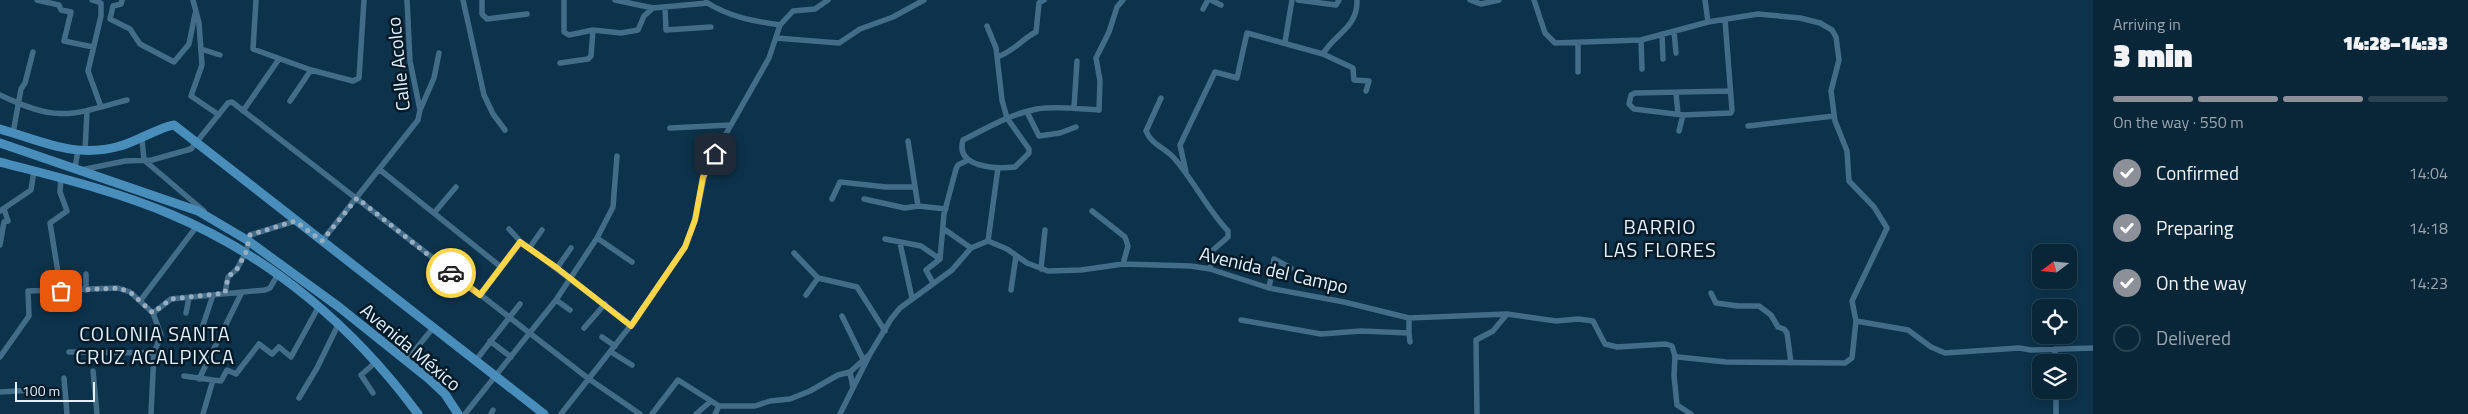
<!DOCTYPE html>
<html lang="en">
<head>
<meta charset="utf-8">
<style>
  :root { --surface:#092638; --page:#173243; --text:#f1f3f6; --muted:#99a5ae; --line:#294353; --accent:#8c9099 }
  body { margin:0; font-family:"Titillium Web",sans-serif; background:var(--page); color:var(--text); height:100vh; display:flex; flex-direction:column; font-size:19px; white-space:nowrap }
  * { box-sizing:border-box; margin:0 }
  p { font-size:16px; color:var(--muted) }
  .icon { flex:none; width:28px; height:28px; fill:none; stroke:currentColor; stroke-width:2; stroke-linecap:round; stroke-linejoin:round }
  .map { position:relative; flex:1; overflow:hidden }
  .panel { display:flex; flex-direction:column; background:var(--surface); width:375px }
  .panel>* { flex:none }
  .needle { width:32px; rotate:254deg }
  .buttons { position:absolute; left:2032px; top:244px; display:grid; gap:10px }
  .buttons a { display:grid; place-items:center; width:45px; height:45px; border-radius:10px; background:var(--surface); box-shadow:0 2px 8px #0003,0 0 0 1px var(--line); font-size:25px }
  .scale { position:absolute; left:15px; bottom:12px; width:80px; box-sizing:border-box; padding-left:5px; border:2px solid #e2f1fd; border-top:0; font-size:14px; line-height:18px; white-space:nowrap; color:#e2f1fd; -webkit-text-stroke:4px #051a27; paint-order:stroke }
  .pin { position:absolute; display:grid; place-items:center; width:42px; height:42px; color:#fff; margin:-21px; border-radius:10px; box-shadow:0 2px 8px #0006 }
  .courier { position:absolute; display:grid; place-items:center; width:50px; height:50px; margin:-25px; border:4px solid #ffd54a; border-radius:50%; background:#fff; color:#222; box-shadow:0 1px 6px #0007 }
  .headline em { font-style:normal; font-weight:800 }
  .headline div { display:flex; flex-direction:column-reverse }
  .headline { display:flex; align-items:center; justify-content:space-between; height:85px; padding:0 20px }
  h1 { font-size:32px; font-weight:800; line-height:38px }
  .bar { display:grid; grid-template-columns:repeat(4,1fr); gap:8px 5px; align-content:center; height:60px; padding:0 20px }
  .bar i { height:6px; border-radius:4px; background:var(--line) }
  .bar .on { background:var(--accent) }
  .bar p { grid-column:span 4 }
  ol { padding:0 20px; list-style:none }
  li { display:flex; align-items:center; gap:15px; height:55px }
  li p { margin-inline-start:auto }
  li .icon { padding:5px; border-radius:50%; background:var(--accent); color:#fff; stroke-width:4 }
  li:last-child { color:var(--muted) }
  li i { width:28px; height:28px; border:2px solid var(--line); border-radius:50% }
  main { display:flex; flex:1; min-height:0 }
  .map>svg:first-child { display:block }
</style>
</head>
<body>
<main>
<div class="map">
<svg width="2093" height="414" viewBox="0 0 2093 414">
  <rect width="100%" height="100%" fill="#0c334b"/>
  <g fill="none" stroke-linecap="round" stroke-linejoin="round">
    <path stroke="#436c89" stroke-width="5.5" d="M37,0l22,5 2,5 10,2 -7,29 29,6
      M92,0l9,3v13l-13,55 13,36
      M122,0l-1,4 -8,2 -3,13 20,10 10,15 34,18 15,-18 6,-30
      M193,0l6,23 3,42 -11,31 28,19
      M256,0l-3,49 58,21 42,11 6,-3 5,-78
      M463,0l21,95 9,19 12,16
      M482,0v14l5,5 40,-5
      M564,0v32l5,3 24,-5
      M615,0l38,8 55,-5
      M1211,0l10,5
      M1298,0l38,5 3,-5
      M1470,0l11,4 18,-4
      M1534,0l11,33 10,10 86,-3 67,-18 50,-8 42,4 20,5 12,7 4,7 3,23 -8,31 4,30 12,30 2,30 25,26 13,21 -35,73 4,20 52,9 23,17 14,6 74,-5 12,2 62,-2
      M1705,0l3,22
      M706,2c23,15 47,19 74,23
      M665,8l1,22 45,-3
      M1203,9l5,-9
      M1725,20l7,90 -1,3 -48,2 -49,-6 -5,-5 2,-9 4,-2 95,-2
      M987,26l9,22 6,52 5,18 22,31v4l-14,14c-18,2 -60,1 -52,-27 24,-12 47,-26 74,-31 20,-3 42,0 62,1l1,-29 -4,-23 13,-26 8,-25 6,-7
      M1674,31l2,22
      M1662,34l1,25
      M776,38l63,5 21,-14 33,-12 31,-17
      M1641,40l1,29
      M1285,42l7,-42
      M201,49l19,6
      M1323,54c11,-20 35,-26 34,-54
      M997,57c16,-5 25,-18 39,-25l3,-29 5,-3
      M560,63l28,-4 3,-3 2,-26 28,3 17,-3 6,-14 9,-8
      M1578,72v-29
      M1676,93l2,21
      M0,95c56,27 69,21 127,5
      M1161,98l-15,33c5,13 19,17 28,27 20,23 33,51 54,73v6l-15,13 -3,19
      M290,101l21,-31
      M1074,108l3,-47
      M420,110l14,-32 5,-25
      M243,111l36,-52
      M1027,112l12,24 21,-3 16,-6
      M1748,126l86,-10
      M670,128l60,-3
      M1679,131l4,-16
      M13,133l8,-44 4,-6 8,-31
      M142,139l2,21 60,51
      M908,141l10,65
      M85,151l2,-40
      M75,168l3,-18
      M379,169l122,98
      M81,170l44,-9 27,-1 39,-11 37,-46 4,-1 357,277 51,35
      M1186,172l-6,-27 35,-73 22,6 10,-45 76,21 30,14 1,12 15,1 -3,10
      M832,199l8,-17 46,5h29
      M864,199l41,9 13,-2 28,3
      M0,211l31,-21 3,-19
      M1092,211l33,26 3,9 -5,18
      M434,213l22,-26
      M509,229l12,13 110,83
      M944,229l27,19
      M597,238l35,24
      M885,239l36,7 19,13
      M322,241l96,-121 2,-10 -10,-49 -3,-61
      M988,241l10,-73
      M900,243l12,55
      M0,245l4,-23 4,-1 -4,-12
      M530,247l12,-17
      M794,253l24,25 -12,17
      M557,268l14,-20
      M1041,269l4,-39
      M86,274v16
      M818,278l39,9 28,44
      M461,281l9,-11
      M933,283l-7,-13 14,-11 4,-45 12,-45 2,-4 10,-5
      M1269,288l5,-29 17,9
      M1011,290l5,-34
      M61,291l-11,-68 17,-12 -7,-19 1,-15
      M225,293l3,-16 9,-8 9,-17 4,-17 45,-14
      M1711,293l5,10 22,3h21l12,9 7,12 6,2 3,4 4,30
      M480,295l41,-53
      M556,300l14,10
      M140,301l57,-75
      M186,313l3,-15
      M842,316l21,43
      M1241,320l80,14 40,-3 48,2v-15
      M202,328l11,-33
      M584,328l21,-24
      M1409,333l1,9
      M602,337l13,9
      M490,341l21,16
      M2055,349v13
      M69,352l85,1
      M611,352l21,13
      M1675,356l-1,20 3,29 14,9
      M0,357l29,-41 -1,-25 90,-3 12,4 23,21 18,-14 94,-9 5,-2 8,-14
      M476,360l44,-56
      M406,361l27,-33
      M93,371l4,43
      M850,372l3,16
      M184,376l29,4
      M64,378l3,36
      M199,379l43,-87
      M2056,390v24
      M0,392l33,-2
      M373,393l-12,-18 16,-14
      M299,398l18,-30 22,-45
      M151,414l3,-61 7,-18 -8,-22
      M203,414l10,-34 8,1 6,-11 9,4 23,-30 13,10 7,-7 12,10 28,-51
      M465,414l91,-114 41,-62 16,-31 4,-51
      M491,414l2,-4
      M561,414l70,-89 54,-78 10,-27 11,-51 63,-111 11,-33 13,-14 22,-2 13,-9
      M652,414l26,-34 41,26h36l15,-5 20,-2 20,-8 28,-16 12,-3 20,-18
      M696,414l15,-13
      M715,414l4,-8
      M840,414l30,-60 21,-35 9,-11 52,-38 19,-22 17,-7 19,8 20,14 21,8 33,-1 42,-6 68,2 19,3 59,19 75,14 65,16 98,-4
      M1477,414l-1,-74 17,-9 14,-17 49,7 22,-2 15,2 12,23 12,3 49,-3 6,2 3,10 3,1 48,5 119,1 7,-5 4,-37"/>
    <path stroke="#498dbb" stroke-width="9" d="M0,129c42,12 75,30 120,17 13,-3 45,-21 54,-21l370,289
      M0,143l198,68 49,29 92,67 90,72 16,15 13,20
      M0,162c57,15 116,29 170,52 100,42 184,113 248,200"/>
  </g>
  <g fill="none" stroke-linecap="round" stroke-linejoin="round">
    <path stroke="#97aebf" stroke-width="5" stroke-dasharray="0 9" d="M61,291l57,-3 12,4 23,21 18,-14 54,-6 3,-16 9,-8 9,-17 4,-17 45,-14 27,20 35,-43 94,75"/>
    <path stroke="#ffd54a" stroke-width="6" d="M451,273l29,22 40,-53 37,26 74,58 54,-79 10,-27 8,-43 12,-23"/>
  </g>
  <g text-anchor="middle" stroke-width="5" stroke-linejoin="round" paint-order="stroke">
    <g font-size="19" fill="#e2f1fd" stroke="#051a27">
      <text transform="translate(398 64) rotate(-96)" y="7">Calle Acolco</text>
      <text transform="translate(1274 270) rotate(13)" y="7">Avenida del Campo</text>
      <text transform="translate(411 347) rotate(40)" y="7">Avenida México</text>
    </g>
    <g font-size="20" letter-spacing="1" fill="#e2f1fd" stroke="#051a27">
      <text x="1660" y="234">BARRIO<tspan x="1660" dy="23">LAS FLORES</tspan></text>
      <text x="155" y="341">COLONIA SANTA<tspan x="155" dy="23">CRUZ ACALPIXCA</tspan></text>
    </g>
  </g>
</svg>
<div class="buttons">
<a><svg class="needle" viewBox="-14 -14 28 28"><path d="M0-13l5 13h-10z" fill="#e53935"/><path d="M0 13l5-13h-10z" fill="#99a5ae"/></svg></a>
<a><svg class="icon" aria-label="locate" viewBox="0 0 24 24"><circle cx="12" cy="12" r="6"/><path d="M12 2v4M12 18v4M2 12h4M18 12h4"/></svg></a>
<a><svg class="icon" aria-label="layers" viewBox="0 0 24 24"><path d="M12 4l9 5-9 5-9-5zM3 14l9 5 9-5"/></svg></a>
</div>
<div class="scale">100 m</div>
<div class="pin" style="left:61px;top:291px;background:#ea580c"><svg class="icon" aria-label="bag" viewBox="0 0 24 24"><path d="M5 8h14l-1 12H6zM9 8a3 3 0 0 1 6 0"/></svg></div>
<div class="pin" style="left:715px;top:154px;background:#1f2937"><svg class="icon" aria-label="home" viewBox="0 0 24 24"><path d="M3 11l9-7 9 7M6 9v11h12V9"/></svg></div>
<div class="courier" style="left:451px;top:273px"><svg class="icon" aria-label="car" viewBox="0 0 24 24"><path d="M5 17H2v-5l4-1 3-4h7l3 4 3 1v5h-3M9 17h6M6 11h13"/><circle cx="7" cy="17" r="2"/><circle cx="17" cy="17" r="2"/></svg></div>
</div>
<section class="panel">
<div class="headline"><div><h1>3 min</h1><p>Arriving in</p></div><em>14:28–14:33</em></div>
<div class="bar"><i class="on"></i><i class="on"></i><i class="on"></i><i></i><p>On the way · 550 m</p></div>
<ol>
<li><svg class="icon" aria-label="check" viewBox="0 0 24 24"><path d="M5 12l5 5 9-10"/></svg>Confirmed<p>14:04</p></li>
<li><svg class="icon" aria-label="check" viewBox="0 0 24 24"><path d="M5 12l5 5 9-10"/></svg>Preparing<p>14:18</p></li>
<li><svg class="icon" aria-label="check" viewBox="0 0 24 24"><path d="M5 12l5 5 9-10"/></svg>On the way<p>14:23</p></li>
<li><i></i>Delivered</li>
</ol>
</section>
</main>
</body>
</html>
